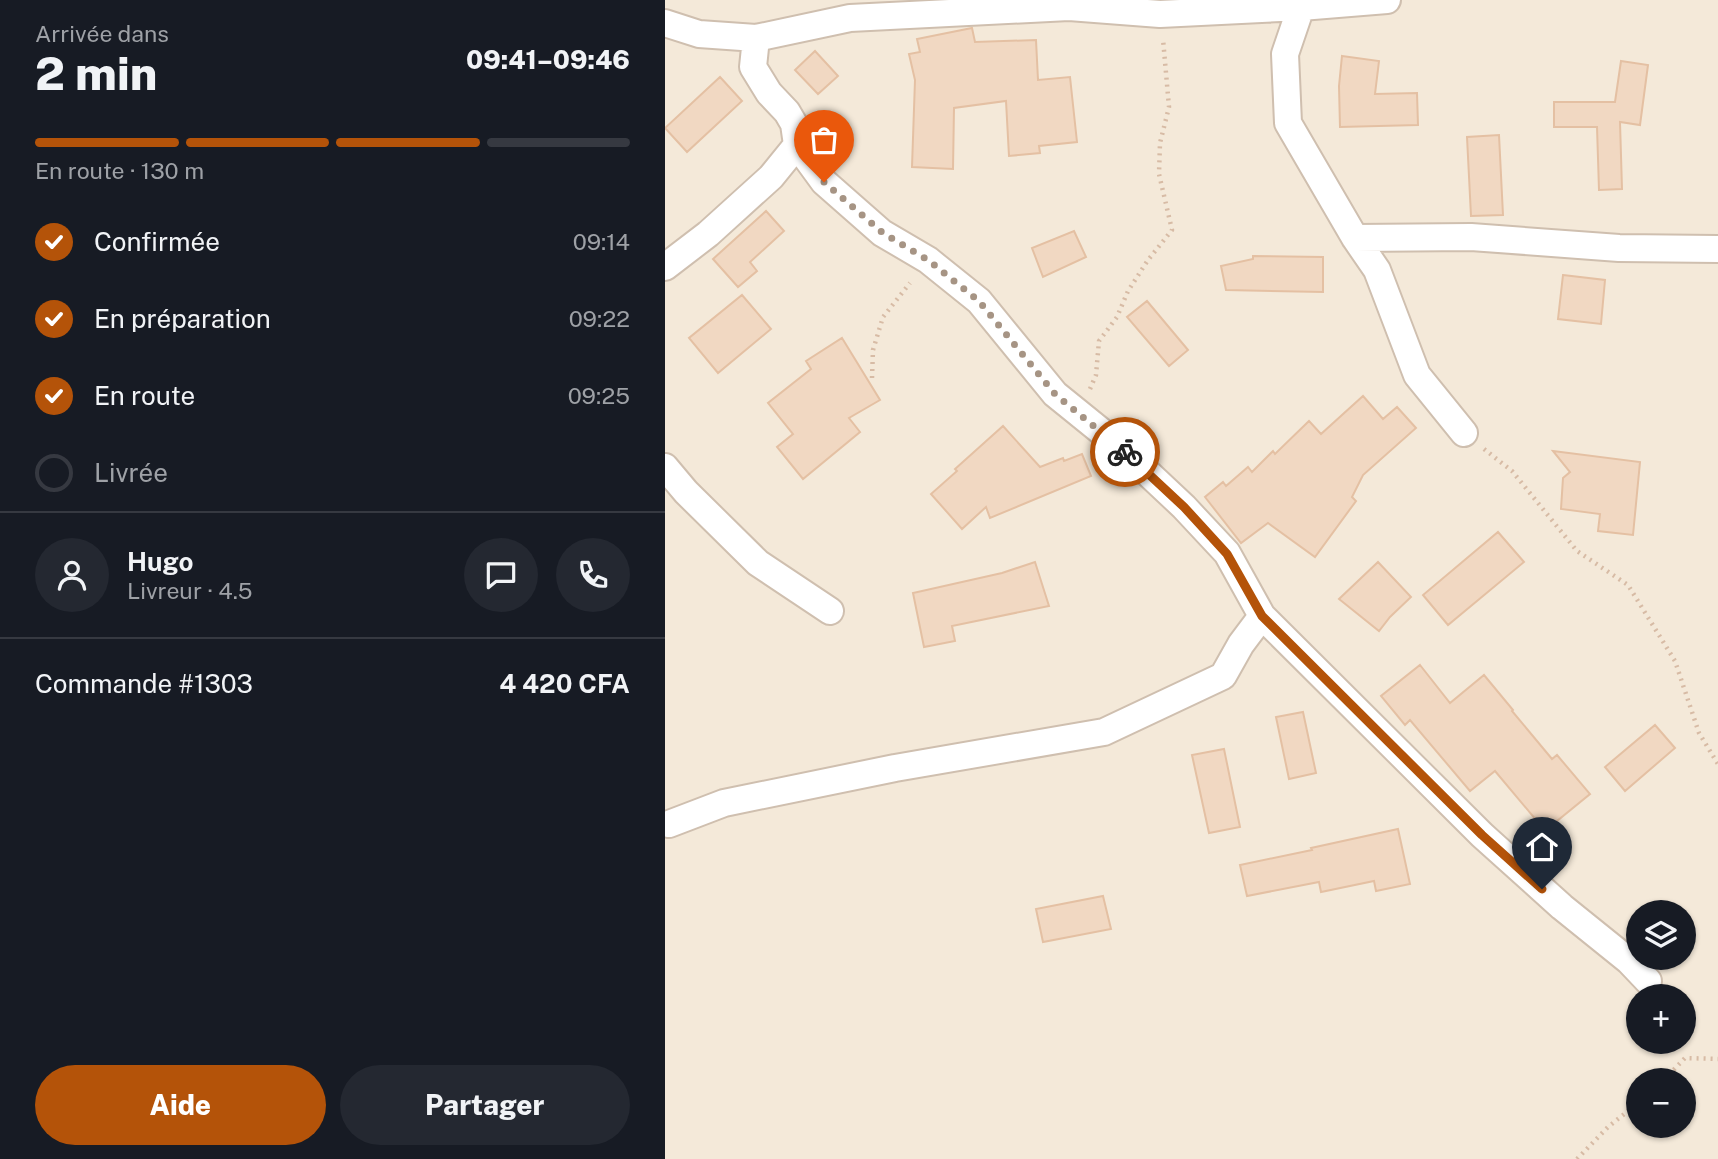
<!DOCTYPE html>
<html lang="fr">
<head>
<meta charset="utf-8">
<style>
  :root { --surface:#171b24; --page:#242831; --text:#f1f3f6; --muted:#9ea1a6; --line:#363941; --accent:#b45309 }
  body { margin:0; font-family:"Public Sans",sans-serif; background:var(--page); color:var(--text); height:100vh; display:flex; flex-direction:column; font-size:26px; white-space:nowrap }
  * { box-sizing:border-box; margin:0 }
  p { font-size:23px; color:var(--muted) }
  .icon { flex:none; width:38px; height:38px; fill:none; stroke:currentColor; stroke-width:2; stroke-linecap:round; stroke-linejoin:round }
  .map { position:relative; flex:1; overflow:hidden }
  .side { display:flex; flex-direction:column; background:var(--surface); width:665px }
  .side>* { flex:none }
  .buttons { position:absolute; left:961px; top:900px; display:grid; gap:14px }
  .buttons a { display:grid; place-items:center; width:70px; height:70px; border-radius:50%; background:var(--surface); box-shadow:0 2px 5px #0004; font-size:35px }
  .pin { position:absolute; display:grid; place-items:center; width:60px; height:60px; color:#fff; margin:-72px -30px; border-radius:50% 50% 50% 0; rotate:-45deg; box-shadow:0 0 7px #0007 }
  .pin .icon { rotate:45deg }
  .courier { position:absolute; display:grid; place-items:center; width:70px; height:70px; margin:-35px; border:5px solid #b45309; border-radius:50%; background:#fff; color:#222; box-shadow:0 2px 9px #0007 }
  .summary em { font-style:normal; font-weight:800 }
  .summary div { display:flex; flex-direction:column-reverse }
  .summary { display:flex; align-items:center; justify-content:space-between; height:119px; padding:0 35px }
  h1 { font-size:46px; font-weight:800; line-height:52px }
  .bar { display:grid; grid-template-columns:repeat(4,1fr); gap:10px 7px; align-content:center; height:84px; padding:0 35px }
  .bar i { height:9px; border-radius:5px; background:var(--line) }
  .bar .active { background:var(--accent) }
  .bar p { grid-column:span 4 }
  .line { display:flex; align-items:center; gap:18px; padding:0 35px; border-top:2px solid var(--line) }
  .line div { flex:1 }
  .round { display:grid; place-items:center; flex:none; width:74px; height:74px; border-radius:37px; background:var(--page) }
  ol { padding:0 35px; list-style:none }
  li { display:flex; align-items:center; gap:21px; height:77px }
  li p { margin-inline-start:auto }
  li .icon { padding:7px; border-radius:50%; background:var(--accent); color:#fff; stroke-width:4 }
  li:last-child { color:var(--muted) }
  li i { width:38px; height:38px; border:4px solid var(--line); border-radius:50% }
  .button { display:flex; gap:14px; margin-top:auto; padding:14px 35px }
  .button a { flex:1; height:80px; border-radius:42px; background:var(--accent); color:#fff; font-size:28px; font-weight:800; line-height:80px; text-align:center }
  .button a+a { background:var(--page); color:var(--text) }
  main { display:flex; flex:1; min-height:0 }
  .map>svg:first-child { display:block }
</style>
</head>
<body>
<main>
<section class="side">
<div class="summary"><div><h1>2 min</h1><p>Arrivée dans</p></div><em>09:41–09:46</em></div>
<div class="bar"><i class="active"></i><i class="active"></i><i class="active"></i><i></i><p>En route · 130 m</p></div>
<ol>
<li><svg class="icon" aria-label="check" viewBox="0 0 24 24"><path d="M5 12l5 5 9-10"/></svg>Confirmée<p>09:14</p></li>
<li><svg class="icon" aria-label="check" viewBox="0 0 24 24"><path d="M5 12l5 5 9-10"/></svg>En préparation<p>09:22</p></li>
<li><svg class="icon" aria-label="check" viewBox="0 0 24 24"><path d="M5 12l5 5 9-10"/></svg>En route<p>09:25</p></li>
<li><i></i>Livrée</li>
</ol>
<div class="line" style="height:126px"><a class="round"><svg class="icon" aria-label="person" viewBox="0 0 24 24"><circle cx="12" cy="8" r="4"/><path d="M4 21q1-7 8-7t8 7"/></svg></a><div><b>Hugo</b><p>Livreur · 4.5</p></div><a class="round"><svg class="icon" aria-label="chat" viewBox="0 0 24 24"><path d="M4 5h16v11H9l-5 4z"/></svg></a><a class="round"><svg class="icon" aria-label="phone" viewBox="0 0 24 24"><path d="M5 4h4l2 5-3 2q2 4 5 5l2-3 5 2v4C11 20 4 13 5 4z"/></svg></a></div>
<div class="line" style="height:91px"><div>Commande #1303</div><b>4 420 CFA</b></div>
<div class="button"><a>Aide</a><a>Partager</a></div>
</section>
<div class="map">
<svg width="1053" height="1159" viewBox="0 0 1053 1159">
  <rect width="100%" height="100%" fill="#fcf6ea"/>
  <path fill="#f4e9d9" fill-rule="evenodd" d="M0,0h1053v1159h-1053zM973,912h45v45h-45zM973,996h45v45h-45zM973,1080h45v45h-45z"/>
  <path fill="#f1d8c2" stroke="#e4c0a3" stroke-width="2" d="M307,28l3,14 61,-2 2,40 32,-3 7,65 -38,4 1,7 -31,3 -3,-55 -52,7 -1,61 -41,-2 3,-87 -6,-26 11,-2 -3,-13z
    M150,51l23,25 -20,18 -23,-24z
    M677,56l37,5 -4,33 42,-1 1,32 -78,2 -1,-41z
    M956,61l27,4 -8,60 -20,-3 2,67 -23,1 -2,-63h-43v-25h61z
    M55,77l22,24 -55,51 -22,-24z
    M834,135l4,80 -32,1 -4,-79z
    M101,211l18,20 -34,31 7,9 -19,16 -25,-28z
    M409,231l12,26 -43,20 -11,-29z
    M588,256l70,1v35l-97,-2 -5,-24 32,-7z
    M898,275l42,5 -4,44 -43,-5z
    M77,295l29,34 -53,44 -29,-35z
    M482,301l41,49 -19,16 -42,-49z
    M177,338l38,62 -31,18 11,14 -57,47 -26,-32 16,-13 -25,-31 43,-34 -5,-8z
    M698,396l20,23 14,-12 19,21 -53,47 -11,22 4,4 -41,56 -47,-34 -27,20 -36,-46 18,-15 3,4 22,-19 4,5 21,-21 2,3 34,-33 12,13z
    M338,426l37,41 23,-9 1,3 18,-7 9,22 -101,42 -4,-11 -24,22 -31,-35 26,-23 -2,-2z
    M888,451l87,11 -7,73 -35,-4 2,-17 -39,-5 2,-31 7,-6z
    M833,532l26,30 -76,63 -25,-30z
    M370,562l14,44 -97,20 3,15 -31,6 -11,-54 89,-20z
    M713,562l33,35 -21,20 -11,14 -40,-32z
    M755,665l30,38 34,-28 29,35 -1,1 40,48 5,-4 33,39 -38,31 -3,-4 -7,6 -47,-56 -25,20 -60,-71 -5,5 -24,-29z
    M638,712l13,61 -27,6 -13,-62z
    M990,725l20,23 -50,43 -20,-24z
    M559,749l16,78 -31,6 -17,-78z
    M733,829l12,55 -34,7 -2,-10 -53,11 -2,-10 -72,14 -7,-31 72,-15 -1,-2z
    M438,896l8,33 -68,13 -7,-33z"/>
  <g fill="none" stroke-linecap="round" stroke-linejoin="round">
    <g stroke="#cfbfaf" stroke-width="30">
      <path id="minor" d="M636,7l-16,47 3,69 67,115 22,32 40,105 47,58
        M0,23l34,11 57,4 94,-20 219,-11 91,7 141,-7 86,-7
        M91,38l-3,29 16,26 18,19 7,12 3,21 27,37 58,51 46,27 51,41 76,93 63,51 66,62 43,46 35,63 220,219 80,72 67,54 19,20
        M690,238l116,-1 148,11 99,1
        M0,267l43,-33 63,-57 26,-32
        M0,467l21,25 72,71 72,48
        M4,824l55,-21 171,-35 209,-36 119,-56 18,-32 21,-28"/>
    </g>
    <path stroke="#d7bba5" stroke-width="4.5" stroke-dasharray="2 5" stroke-linecap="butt" d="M207,378l1,-28 10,-33 27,-34
      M425,389l6,-14 3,-34 18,-24 11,-26 20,-31 24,-30 -13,-56 1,-31 9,-36 -6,-68
      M819,449l28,22 65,80 51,34 47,76 24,72 19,31
      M999,1080l21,-22 33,1
      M912,1159l31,-32 30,-24"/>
    <use href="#minor" stroke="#fff" stroke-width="26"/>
  </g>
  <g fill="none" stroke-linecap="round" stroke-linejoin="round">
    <path stroke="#a69484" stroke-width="7" stroke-dasharray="0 12.6" d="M159,182l59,51 45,27 51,41 76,93 70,58"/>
    <path stroke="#b45309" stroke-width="9" d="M460,452l59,55 43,47 35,62 220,219 60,54"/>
  </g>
</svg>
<div class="buttons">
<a><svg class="icon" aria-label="layers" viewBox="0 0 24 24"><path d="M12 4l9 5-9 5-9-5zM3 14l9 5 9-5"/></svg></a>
<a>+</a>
<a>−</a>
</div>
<div class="pin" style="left:159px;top:182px;background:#ea580c"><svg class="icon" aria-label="bag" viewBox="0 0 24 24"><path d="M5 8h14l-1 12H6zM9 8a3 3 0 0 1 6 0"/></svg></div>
<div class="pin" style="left:877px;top:889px;background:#1f2937"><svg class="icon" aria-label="home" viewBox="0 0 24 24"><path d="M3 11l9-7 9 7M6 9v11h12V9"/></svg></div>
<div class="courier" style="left:460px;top:452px"><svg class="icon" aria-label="bike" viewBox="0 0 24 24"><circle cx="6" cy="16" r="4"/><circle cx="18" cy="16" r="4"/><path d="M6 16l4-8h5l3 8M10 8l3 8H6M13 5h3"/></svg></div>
</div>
</main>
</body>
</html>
